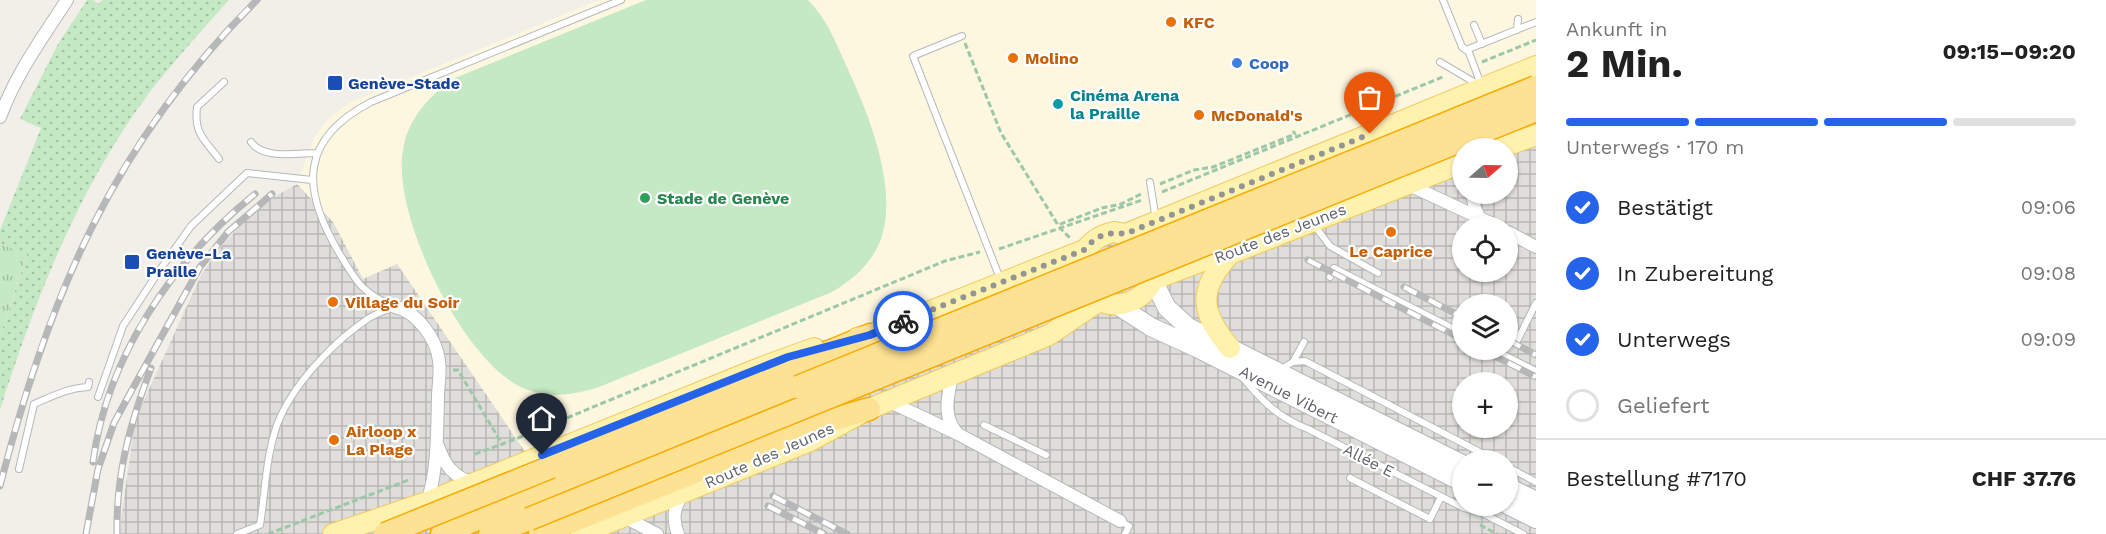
<!DOCTYPE html>
<html lang="de">
<head>
<meta charset="utf-8">
<style>
  :root { --surface:#fff; --page:#f2f2f2; --text:#222; --muted:#767676; --line:#e0e0e0; --accent:#2563eb }
  body { margin:0; font-family:"Work Sans",sans-serif; background:var(--page); color:var(--text); height:100vh; display:flex; flex-direction:column; font-size:22px; white-space:nowrap }
  * { box-sizing:border-box; margin:0 }
  p { font-size:20px; color:var(--muted) }
  .icon { flex:none; width:33px; height:33px; fill:none; stroke:currentColor; stroke-width:2; stroke-linecap:round; stroke-linejoin:round }
  .map { position:relative; flex:1; overflow:hidden }
  .sheet { display:flex; flex-direction:column; background:var(--surface); width:570px }
  .sheet>* { flex:none }
  .needle { width:39px; rotate:70deg }
  .tools { position:absolute; left:1452px; top:138px; display:grid; gap:12px }
  .tools a { display:grid; place-items:center; width:66px; height:66px; border-radius:50%; background:var(--surface); box-shadow:0 2px 4px #0004; font-size:30px }
  .pin { position:absolute; display:grid; place-items:center; width:51px; height:51px; color:#fff; margin:-62px -26px; border-radius:50% 50% 50% 0; rotate:-45deg; box-shadow:0 0 6px #0007 }
  .pin .icon { rotate:45deg }
  .courier { position:absolute; display:grid; place-items:center; width:60px; height:60px; margin:-30px; border:4px solid #2563eb; border-radius:50%; background:#fff; color:#222; box-shadow:0 2px 8px #0007 }
  .headline em { font-style:normal; font-weight:700 }
  .headline div { display:flex; flex-direction:column-reverse }
  .headline { display:flex; align-items:center; justify-content:space-between; height:102px; padding:0 30px }
  h1 { font-size:39px; font-weight:700; line-height:45px }
  .bar { display:grid; grid-template-columns:repeat(4,1fr); gap:9px 6px; align-content:center; height:72px; padding:0 30px }
  .bar i { height:8px; border-radius:4px; background:var(--line) }
  .bar .selected { background:var(--accent) }
  .bar p { grid-column:span 4 }
  .line { display:flex; align-items:center; gap:15px; padding:0 30px; border-top:2px solid var(--line) }
  .line div { flex:1 }
  ol { padding:0 30px; list-style:none }
  li { display:flex; align-items:center; gap:18px; height:66px }
  li p { margin-inline-start:auto }
  li .icon { padding:6px; border-radius:50%; background:var(--accent); color:#fff; stroke-width:4 }
  li:last-child { color:var(--muted) }
  li i { width:33px; height:33px; border:3px solid var(--line); border-radius:50% }
  main { display:flex; flex:1; min-height:0 }
  .map>svg:first-child { display:block }
</style>
</head>
<body>
<main>
<div class="map">
<svg width="1536" height="534" viewBox="0 0 1536 534">
  <defs>
    <pattern id="industrial-grid" width="8" height="8" patternUnits="userSpaceOnUse" patternTransform="scale(1.5)"><rect width="8" height="8" fill="#e0deda"/><path d="M0 4h8M4 0v8" fill="none" stroke="#b9b8b5"/></pattern>
    <pattern id="grass-dots" width="8" height="8" patternUnits="userSpaceOnUse" patternTransform="scale(1.5)"><rect width="8" height="8" fill="#c5e8c5"/><path d="M2 2h.1M6 6h.1" fill="none" stroke="#a3c0a4" stroke-width="1.8" stroke-linecap="round"/></pattern>
    <pattern id="park-tufts" width="24" height="20" patternUnits="userSpaceOnUse" patternTransform="scale(1.5)"><rect width="24" height="20" fill="#c5e8c5"/><path d="M3 7l-1-3M5 7V3M7 7l1-3M15 17l-1-3M17 17v-4M19 17l1-3" fill="none" stroke="#a3c0a4"/></pattern>
  </defs>
  <rect width="100%" height="100%" fill="#f1efe8"/>
  <path fill="#fef7e0" d="M599,0h937v57l-683,275 -61,16 -265,108 -130,-192 -34,15 -30,-57 -36,-38 18,-48 14,-18 22,-16z"/>
  <path fill="url(#industrial-grid)" fill-rule="evenodd" d="M1536,57v477h-1417l16,-114 66,-145 17,-25 26,-28 30,-25 23,-13 36,38 30,57 34,-15 131,192 265,-108 60,-16zM1462,148h46v46h-46zM1462,226h46v46h-46zM1462,304h46v46h-46zM1462,382h46v46h-46zM1462,460h46v46h-46z"/>
  <path fill="url(#grass-dots)" d="M87,0h6l6,4 3,-4h127c-27,30 -55,61 -80,93 -70,94 -114,206 -149,317v-74l27,-81 -27,-11v-14l41,-102 -21,-9 38,-75z"/>
  <path fill="url(#park-tufts)" d="M0,244l27,10 -27,82z"/>
  <path fill="#c5e8c5" d="M646,0h162c18,18 27,40 37,63 22,47 54,123 36,176 -9,24 -27,40 -49,53l-233,95c-25,8 -51,12 -76,1 -60,-26 -132,-174 -120,-238 5,-32 26,-54 52,-72z"/>
  <g fill="none" stroke-linecap="round" stroke-linejoin="round">
    <g stroke="#b5b8bc" stroke-width="8">
      <path id="service" d="M1443,0l19,47 4,3 70,-28
        M1474,25l8,19
        M1517,30l1,-11
        M962,36l-49,20 88,225
        M1468,50l14,37
        M1440,62l39,23
        M251,142c12,18 47,11 66,11
        M219,159c-15,-20 -25,-25 -22,-52l27,-25
        M1150,182l6,38
        M1314,225l16,21 48,27
        M1330,277l4,-9 128,65
        M395,307c-34,-14 -39,-26 -57,-56 -37,-63 -38,-112 33,-149l250,-102
        M1516,343l20,-40
        M1494,350l42,21
        M1293,362l11,-20
        M1281,369l12,-7 12,-1 190,99
        M1243,378c20,24 36,40 65,51l156,79 18,5 41,21
        M98,397l25,-71 34,-52 34,-48 56,-53 65,7
        M984,425l62,30
        M1508,467l28,15
        M19,469l15,-65c19,-8 34,-16 54,-17l1,-5
        M1350,478l80,41 11,-22
        M1120,521l9,5 -4,8
        M237,534l23,-9c5,-32 6,-69 17,-100 15,-40 57,-84 92,-107 8,-5 17,-8 25,-11"/>
    </g>
    <g stroke="#b5b8bc" stroke-width="14">
      <path id="minor" d="M0,117c17,-45 41,-77 67,-117
        M1407,184l90,42
        M1472,194l3,14 4,9
        M1508,232l28,15
        M395,307c21,4 42,32 44,54 2,11 -1,25 -1,36 -1,35 0,73 -11,105
        M952,376c-4,20 -10,40 5,57
        M888,401l70,33 162,87
        M438,446c7,19 14,30 35,37
        M624,517l33,17
        M678,534c-6,-15 -4,-27 5,-41"/>
    </g>
    <g stroke="#b6babf" stroke-width="20">
      <path id="secondary" d="M1153,280l14,28 21,19 274,137
        M1117,305l34,22 46,21 265,134
        M1508,487l28,14
        M1508,505l28,14"/>
    </g>
    <g stroke="#f2c960" stroke-width="22">
      <path id="primary" d="M1497,148l13,-21 -2,-17
        M1500,148l36,-13
        M1114,232c22,3 34,14 38,35 1,4 2,9 1,13 -12,27 -49,33 -66,11 -20,-26 0,-54 27,-59z
        M1126,234l410,-168
        M1230,254c-33,36 -30,58 0,94
        M1153,280l52,-20 25,-6 232,-91
        M857,338l13,-3 214,-85
        M333,534l94,-32 335,-135 52,-19
        M581,534l229,-93 59,-32 180,-74 50,-34"/>
    </g>
    <g stroke="#f9ab00" stroke-width="25">
      <path id="motorway" d="M551,467l319,-132
        M442,534l84,-36 272,-111
        M490,534l39,-15
        M540,534l264,-106 65,-19"/>
    </g>
    <path stroke="#9cc7a9" stroke-width="3" stroke-dasharray="6 3" stroke-linecap="butt" d="M965,43l36,90 57,92 44,-17 19,-4 22,-11
      M1482,62l54,-22
      M1160,184l34,-14 19,-3 82,-33 -2,-3
      M1162,192l283,-116
      M1059,227l12,12
      M999,249l143,-49
      M453,370h5l44,74
      M475,454l41,-15 429,-178 35,-9
      M1480,525l17,9
      M268,534l143,-55"/>
    <use href="#service" stroke="#fff" stroke-width="6"/>
    <use href="#minor" stroke="#fff" stroke-width="12"/>
    <use href="#secondary" stroke="#fff" stroke-width="18"/>
    <use href="#primary" stroke="#fff2af" stroke-width="20"/>
    <use href="#motorway" stroke="#fde293" stroke-width="22"/>
    <g stroke="#b6b7b8" stroke-width="7">
      <path id="rail" d="M1308,260l154,79
        M1404,287l58,30
        M1508,340l28,15
        M1483,350l53,27
        M93,462c14,-106 80,-202 162,-268
        M0,486c49,-191 114,-344 257,-486
        M773,496l74,38
        M768,506l56,28
        M86,534l12,-65 16,-46 14,-26 72,-130 28,-35 44,-38
        M117,534c-1,-61 13,-110 34,-166"/>
    </g>
    <use href="#rail" stroke="#fff" stroke-width="4.5" stroke-dasharray="14" stroke-linecap="butt"/>
    <g stroke="#f9ab00" stroke-width="25" stroke-linecap="butt">
      <path id="motorway-bridge" d="M798,387l738,-300
        M529,519l1007,-409
        M385,534l166,-67"/>
    </g>
    <use href="#motorway-bridge" stroke="#fde293" stroke-width="22"/>
  </g>
  <g fill="none" stroke-linecap="round" stroke-linejoin="round">
    <path stroke="#929495" stroke-width="6" stroke-dasharray="0 10.8" d="M903,321l181,-71c12,-14 23,-19 41,-16l245,-100"/>
    <path stroke="#2563eb" stroke-width="8" d="M542,455l246,-98 82,-22 33,-14"/>
  </g>
  <g fill="#e8710a" stroke="#fff" stroke-width="2">
    <circle cx="1171" cy="22" r="6"/>
    <circle cx="1013" cy="58" r="6"/>
    <circle cx="1199" cy="115" r="6"/>
    <circle cx="1391" cy="232" r="6"/>
    <circle cx="333" cy="302" r="6"/>
    <circle cx="334" cy="440" r="6"/>
  </g>
  <circle fill="#3f7fe0" stroke="#fff" stroke-width="2" cx="1237" cy="63" r="6"/>
  <g fill="#1a4fb4" stroke="#fff" stroke-width="2">
    <rect x="327" y="75" width="16" height="16" rx="3"/>
    <rect x="124" y="254" width="16" height="16" rx="3"/>
  </g>
  <circle fill="#0f9aa8" stroke="#fff" stroke-width="2" cx="1058" cy="104" r="6"/>
  <circle fill="#2e9e5b" stroke="#fff" stroke-width="2" cx="645" cy="198" r="6"/>
  <g text-anchor="middle" stroke-width="4.5" stroke-linejoin="round" paint-order="stroke">
    <g font-size="16" font-weight="bold" fill="#c56008" stroke="#fff" text-anchor="start">
      <text x="1183" y="28">KFC</text>
      <text x="1025" y="64">Molino</text>
      <text x="1211" y="121">McDonald's</text>
      <text x="1391" y="257" text-anchor="middle">Le Caprice</text>
      <text x="345" y="308">Village du Soir</text>
      <text x="346" y="437">Airloop x<tspan x="346" dy="18">La Plage</tspan></text>
    </g>
    <g font-size="16" font-weight="bold" fill="#366cbe" stroke="#fff" text-anchor="start">
      <text x="1249" y="69">Coop</text>
    </g>
    <g font-size="16" font-weight="bold" fill="#164399" stroke="#fff" text-anchor="start">
      <text x="348" y="89">Genève-Stade</text>
      <text x="146" y="259">Genève-La<tspan x="146" dy="18">Praille</tspan></text>
    </g>
    <g font-size="16" font-weight="bold" fill="#0d838f" stroke="#fff" text-anchor="start">
      <text x="1070" y="101">Cinéma Arena<tspan x="1070" dy="18">la Praille</tspan></text>
    </g>
    <g font-size="16" font-weight="bold" fill="#27864d" stroke="#fff" text-anchor="start">
      <text x="657" y="204">Stade de Genève</text>
    </g>
    <g font-size="16" fill="#5f6368" stroke="#fff">
      <text transform="translate(1280 233) rotate(-21)" y="6">Route des Jeunes</text>
      <text transform="translate(1289 394) rotate(27)" y="6">Avenue Vibert</text>
      <text transform="translate(769 455) rotate(-24)" y="6">Route des Jeunes</text>
      <text transform="translate(1369 460) rotate(27)" y="6">Allée E</text>
    </g>
  </g>
</svg>
<div class="tools">
<a><svg class="needle" viewBox="-14 -14 28 28"><path d="M0-13l5 13h-10z" fill="#e53935"/><path d="M0 13l5-13h-10z" fill="#767676"/></svg></a>
<a><svg class="icon" aria-label="locate" viewBox="0 0 24 24"><circle cx="12" cy="12" r="6"/><path d="M12 2v4M12 18v4M2 12h4M18 12h4"/></svg></a>
<a><svg class="icon" aria-label="layers" viewBox="0 0 24 24"><path d="M12 4l9 5-9 5-9-5zM3 14l9 5 9-5"/></svg></a>
<a>+</a>
<a>−</a>
</div>
<div class="pin" style="left:1370px;top:134px;background:#ea580c"><svg class="icon" aria-label="bag" viewBox="0 0 24 24"><path d="M5 8h14l-1 12H6zM9 8a3 3 0 0 1 6 0"/></svg></div>
<div class="pin" style="left:542px;top:455px;background:#1f2937"><svg class="icon" aria-label="home" viewBox="0 0 24 24"><path d="M3 11l9-7 9 7M6 9v11h12V9"/></svg></div>
<div class="courier" style="left:903px;top:321px"><svg class="icon" aria-label="bike" viewBox="0 0 24 24"><circle cx="6" cy="16" r="4"/><circle cx="18" cy="16" r="4"/><path d="M6 16l4-8h5l3 8M10 8l3 8H6M13 5h3"/></svg></div>
</div>
<section class="sheet">
<div class="headline"><div><h1>2 Min.</h1><p>Ankunft in</p></div><em>09:15–09:20</em></div>
<div class="bar"><i class="selected"></i><i class="selected"></i><i class="selected"></i><i></i><p>Unterwegs · 170 m</p></div>
<ol>
<li><svg class="icon" aria-label="check" viewBox="0 0 24 24"><path d="M5 12l5 5 9-10"/></svg>Bestätigt<p>09:06</p></li>
<li><svg class="icon" aria-label="check" viewBox="0 0 24 24"><path d="M5 12l5 5 9-10"/></svg>In Zubereitung<p>09:08</p></li>
<li><svg class="icon" aria-label="check" viewBox="0 0 24 24"><path d="M5 12l5 5 9-10"/></svg>Unterwegs<p>09:09</p></li>
<li><i></i>Geliefert</li>
</ol>
<div class="line" style="height:78px"><div>Bestellung #7170</div><b>CHF 37.76</b></div>
</section>
</main>
</body>
</html>
